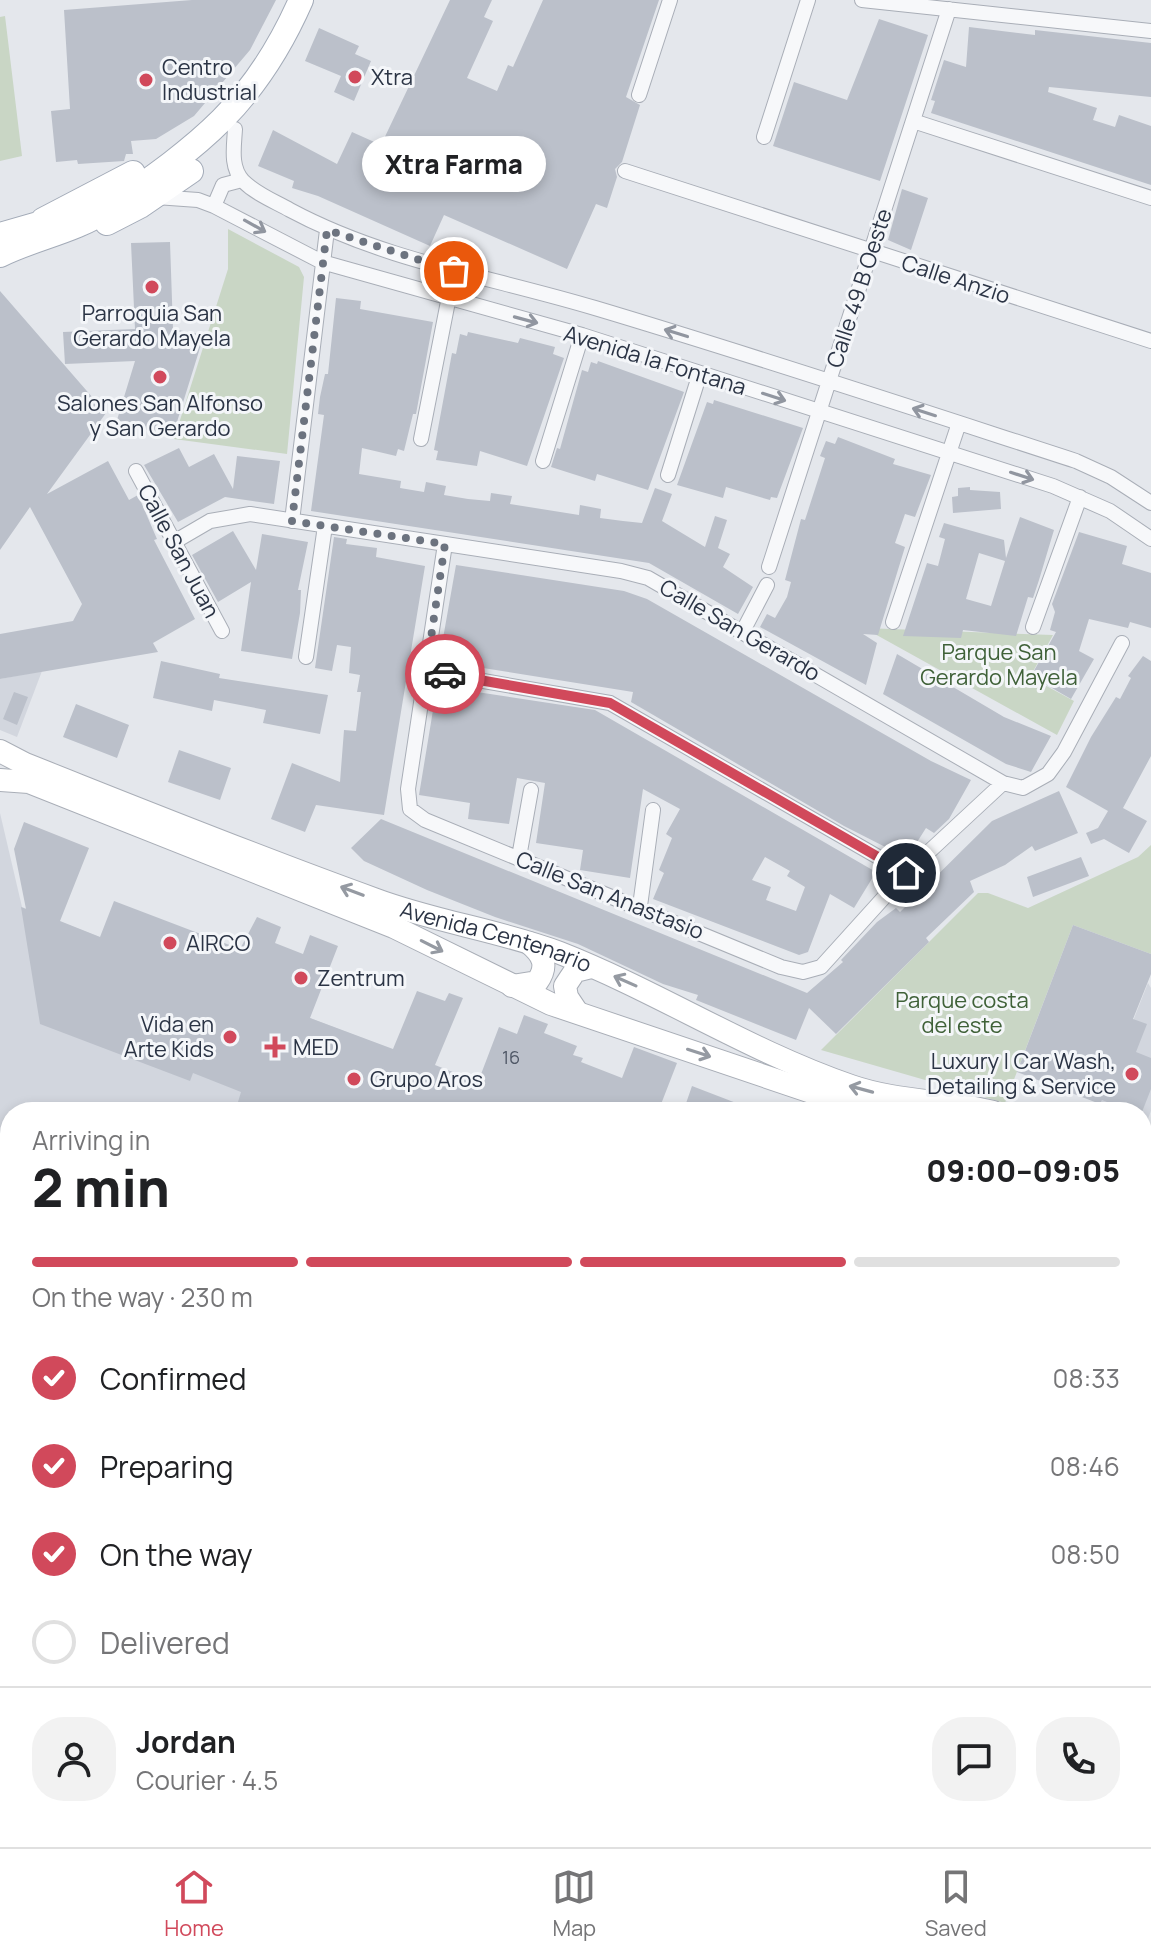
<!DOCTYPE html>
<html lang="en">
<head>
<meta charset="utf-8">
<style>
  :root { --surface:#fff; --page:#f2f2f2; --text:#202124; --muted:#757577; --line:#e0e0e0; --accent:#d1495b }
  body { margin:0; font-family:Manrope,sans-serif; background:var(--page); color:var(--text); height:100vh; display:flex; flex-direction:column; font-size:30px; white-space:nowrap }
  * { box-sizing:border-box; margin:0 }
  p { font-size:26px; color:var(--muted) }
  .icon { flex:none; width:44px; height:44px; fill:none; stroke:currentColor; stroke-width:2; stroke-linecap:round; stroke-linejoin:round }
  .map { position:relative; flex:1; overflow:hidden }
  .panel { position:absolute; left:0px; top:1102px; width:1152px; height:746px; display:flex; flex-direction:column; background:var(--surface); border-radius:32px 32px 0 0; box-shadow:0 4px 12px #0003 }
  .panel>* { flex:none }
  .pin { position:absolute; display:grid; place-items:center; width:68px; height:68px; color:#fff; margin:-34px; border:4px solid #fff; border-radius:50%; box-shadow:0 2px 8px #0007 }
  .courier { position:absolute; display:grid; place-items:center; width:80px; height:80px; margin:-40px; border:6px solid #d1495b; border-radius:50%; background:#fff; color:#222; box-shadow:0 2px 10px #0007 }
  .bubble { position:absolute; height:56px; border-radius:28px; background:var(--surface); box-shadow:0 4px 12px #0003; font-size:26px; font-weight:800; line-height:56px; text-align:center }
  .summary em { font-style:normal; font-weight:800 }
  .summary div { display:flex; flex-direction:column-reverse }
  .summary { display:flex; align-items:center; justify-content:space-between; height:136px; padding:0 32px }
  h1 { font-size:52px; font-weight:800; line-height:60px }
  .bar { display:grid; grid-template-columns:repeat(4,1fr); gap:12px 8px; align-content:center; height:96px; padding:0 32px }
  .bar i { height:10px; border-radius:6px; background:var(--line) }
  .bar .current { background:var(--accent) }
  .bar p { grid-column:span 4 }
  .line { display:flex; align-items:center; gap:20px; padding:0 32px; border-top:2px solid var(--line) }
  .line div { flex:1 }
  .round { display:grid; place-items:center; flex:none; width:84px; height:84px; border-radius:32px; background:var(--page) }
  ol { padding:0 32px; list-style:none }
  li { display:flex; align-items:center; gap:24px; height:88px }
  li p { margin-inline-start:auto }
  li .icon { padding:8px; border-radius:50%; background:var(--accent); color:#fff; stroke-width:4 }
  li:last-child { color:var(--muted) }
  li i { width:44px; height:44px; border:4px solid var(--line); border-radius:50% }
  .menu { display:flex; justify-content:space-around; align-items:center; height:112px; border-top:2px solid var(--line); background:var(--surface); font-size:22px; color:var(--muted) }
  .menu a { display:grid; justify-items:center; gap:4px }
  .menu .current { color:var(--accent) }
  .map>svg:first-child { display:block }
</style>
</head>
<body>
<div class="map">
<svg width="1151" height="1847" viewBox="0 0 1151 1847">
  <rect width="100%" height="100%" fill="#e4e7ec"/>
  <path fill="#d2d6de" d="M42,671l-25,66 -17,-7v-51z
    M0,813l22,94 532,205h-544v726h927l-3,9h-934z
    M1148,983l3,5v123l-9,23v-22h-45z
    M1142,1191l9,3v148l-9,-3z"/>
  <path fill="#c9d6c5" d="M5,16l17,140 -22,5v-144z
    M228,229l71,38 5,10 -17,177 -113,-15 54,-170z
    M864,628l189,7 -23,42 44,24 -17,34z
    M1151,845v109l-78,-29 -68,178 -184,-53 157,-157h10l40,15 110,-51z
    M10,1645v124l-10,4v-126z
    M86,1838h184l-3,9h-202z"/>
  <path fill="#bbc0ca" fill-rule="evenodd" d="M192,0h84l-26,50 -56,66 -38,23 -25,2 2,13h-7l-2,7 -46,3 -1,-4 -21,2 -5,-51 19,-2 -6,-99z
    M450,0h42l-8,17 9,4 -26,57 30,13 11,-26 5,2 30,-67h116l-33,97 14,8 -18,57 -7,7 2,8 -10,31 -11,-4 -29,65 -123,-54 -14,31 -112,-50 -26,-8 2,-7 -36,-15 15,-36 64,34 15,-32 29,13z
    M879,19l49,16 -48,146 -107,-35 21,-64 53,18z
    M969,27l66,8v-5l116,13v54l-102,-10 -1,5 49,16 -4,12 22,7 4,-12 32,11v59l-220,-72 4,-12 -4,-1 13,-40 22,7z
    M319,28l40,18 -4,8 16,7 -17,40 -20,-9 7,-16 -36,-15z
    M902,189l26,9 -17,52 -23,-10z
    M170,242l3,87 31,6 -32,103 -55,-18 18,-59 -70,3 -2,-32 72,-3 -4,-86z
    M0,291l106,122 -59,81 61,-33 21,39 9,-5 19,44 -3,1 41,79 -42,24 5,9 -158,27v-45l73,-13 9,-17 -52,-97 -30,43z
    M336,298l25,3 -1,8 73,13 -17,92h-3l-9,37 -6,-2 -2,7 -34,-8 -3,26 42,7 -1,7 24,4 2,-10 20,4 -2,9 24,4 22,2 1,-8 21,3 -2,8 69,11 1,-10 21,4 -1,9 23,3 19,2 13,-35 17,6 -10,27 43,26 10,-31 12,4 -9,28 12,6 -7,13 30,20 -15,27 -89,-51 -338,-52 13,-96 -6,-1 2,-17 5,-23h3z
    M468,332l50,11 2,-5 35,9 -2,7 11,4 -37,108 -47,-15 -3,15 -41,-6 2,-9 -4,-1 18,-97 4,1 4,-20 7,2z
    M598,361l86,31 -36,98 -51,-16 -2,7 -44,-14 6,-19 3,1 22,-79 6,2 3,-10 6,2z
    M714,400l89,28 -26,70 -6,-1 -1,3 -44,-13 -3,11 -46,-13 30,-83 6,2z
    M838,437l57,22 -2,5 38,11 -16,42 -10,-3 -10,29 10,4 -27,88 -15,-1 14,9 -11,42 -106,-58 7,-13 8,4 12,-21 4,-15 -6,-2 16,-61 4,1 20,-62 -5,-2 6,-15 9,3z
    M179,448l10,19 25,-13 19,35 4,-33 43,5 -6,43 -49,-7 -47,25 -34,-57z
    M970,487v3l30,2 1,17 -48,4 -1,-16 6,-1v-8z
    M1020,517l34,13 -15,50 -6,18 -5,-1 -12,39 -53,-6 -2,8 -58,-2 24,-73 11,3 7,-27 -6,-2 5,-14 60,17 2,18zM979,553l26,8 -14,45 -25,-7z
    M233,531l23,39 6,-36 46,8 -10,48h3l-1,23 -8,46 -51,-8 10,-69 -33,20 -26,-47z
    M1079,532l48,14 -5,18 29,9v55l-21,-6 -2,6 -39,-9 -10,32 15,8 -23,40 -40,-23 25,-44 -6,-2 5,-18 -3,-8z
    M334,537l13,2 -1,5 31,4 -1,9 49,9 -41,249 -68,-10 -11,27 -34,-13 21,-56 48,19 4,-52 12,1 5,-39h-4l3,-17 -11,-2 2,-26 -14,-2 -5,26 -17,-3z
    M456,565l168,26 23,8 284,162 40,19 -22,39 -15,14 -8,-5 -19,30 -63,-32 -213,-124 2,-10 -194,-31z
    M897,654l107,63 47,19 -20,36 -25,-8 -123,-70z
    M1143,656l8,5v95l-28,52 24,13 -18,32 -25,-14 -13,5 -5,-11 12,-5 10,-17 -42,-24 25,-50 25,-40 4,2 11,-21 -3,-2z
    M161,661l59,13 -1,4 109,17 -8,39 -57,-11 3,-13 -52,-10 -2,11 -59,-13z
    M437,686l158,24 281,162 -22,36 -24,-14 -22,58 -9,3 -146,-56 11,-26 -5,-3 13,-32 -6,-4 14,-25 -37,-20 -13,89 -50,-8 3,-20 -47,-7 9,-60 -28,-5 -8,46 -41,-5 2,-16 -51,-8zM765,857l25,14 -3,5 18,11 -9,24 -30,-11 5,-13 -19,-7z
    M14,692l14,5 -11,28 -14,-6z
    M76,704l53,21 -12,33 -54,-21z
    M179,750l52,18 -11,32 -52,-18z
    M1059,791l19,42 -43,18 -3,-5 -27,19 -35,16 4,11 -48,46 3,4 -93,92 -27,-26 -13,32 -100,-40 2,-5 -35,-11 -85,-40 -83,-27 -68,-27 -63,-29 -13,-13 30,-29 426,174 36,-31 -2,-2 36,-38 19,-14 4,4 92,-91z
    M24,822l65,26 -29,73 40,16 14,-36 126,48 17,-32 24,10 -6,16 28,11 7,-19 28,11 -28,72 83,31 24,-58 28,10 4,-8 14,5 -28,67 43,17 21,-55 18,7 7,-19 24,9 -4,9 33,13 -4,9 10,3 -2,4 41,16 12,-31 43,16 -19,49h-394l-26,-10 3,-10 -48,-19 -3,8 -150,-57 -19,-117 5,2 -12,-60z
    M1081,857l8,19 -56,21 -6,-20z
    M1073,925l78,29v20l-18,45 14,5 -11,28 15,6v31l-9,23h-10l-30,-12 -2,4 -83,-32z
    M692,1086l65,25v1h-74z"/>
  <g fill="none" stroke-linecap="round" stroke-linejoin="round">
    <g stroke="#a9aeb7" stroke-width="16">
      <path id="street" d="M862,0l289,31
        M639,95l31,-95
        M913,121l238,77
        M235,129c-1,18 -5,38 8,52 13,13 31,20 47,29 95,51 202,67 305,98 161,48 321,101 481,153l35,16 40,26
        M764,137l44,-137
        M625,171l526,170
        M156,197l42,3 16,6 108,56 260,73 471,151 57,25 41,28
        M214,206l9,-21 19,-5
        M421,439l33,-168
        M543,461l39,-126
        M136,471l86,160
        M668,475l32,-102
        M292,521l35,-291
        M174,542l36,-21 40,-7 371,57 27,7 355,205 20,5 25,-14 16,-22 58,-109
        M445,544l-37,245 2,20 15,11 356,147 22,5 18,-5 85,-94 97,-90
        M769,567l180,-558
        M893,622l66,-199
        M1033,627l47,-130
        M743,631l24,-46
        M306,657l19,-131
        M426,671l184,32 296,170
        M519,857l12,-67
        M640,906l13,-96"/>
    </g>
    <g stroke="#a9aeb7" stroke-width="24">
      <g id="secondary">
        <path id="s1" d="M0,751l25,13c116,46 232,93 349,135 61,23 125,31 186,54 99,39 189,98 291,133 46,16 95,14 142,26"/>
        <path d="M0,780l29,2 365,145 157,77 299,101 32,7"/>
        <path d="M512,986l25,-4c12,-17 6,-27 -8,-39"/>
        <path d="M577,1012l-10,-15 -2,-11 10,-15 16,-4"/>
        <path d="M1142,1159l9,4"/>
        <path d="M1142,1180l9,3"/>
        <path d="M1142,1633l9,-24"/>
      </g>
    </g>
    <g stroke="#a3abb8" stroke-width="26">
      <path id="primary" d="M43,220l90,-47
        M107,223l33,-17 51,-35
        M0,235l59,-17
        M0,255c34,-17 76,-24 108,-46 91,-64 146,-102 193,-209"/>
    </g>
    <g stroke="#8b94a3" stroke-width="30">
      <path id="highway" d="M1064,1847l1,-9"/>
    </g>
    <use href="#street" stroke="#f7f8fa" stroke-width="14"/>
    <use href="#secondary" stroke="#fff" stroke-width="22"/>
    <use href="#primary" stroke="#fff" stroke-width="24"/>
    <use href="#highway" stroke="#fff" stroke-width="28"/>
  </g>
  <defs><path id="oneway-shaft" d="M-6 0H5M1.5-3L5.5 0L1.5 3" fill="none" stroke-width="1.6" stroke-linecap="round" stroke-linejoin="round" transform="scale(2)"/></defs>
  <g stroke="#9196a0">
    <use href="#oneway-shaft" transform="translate(255 226) rotate(29)"/>
    <use href="#oneway-shaft" transform="translate(526 320) rotate(15)"/>
    <use href="#oneway-shaft" transform="translate(676 333) rotate(-163)"/>
    <use href="#oneway-shaft" transform="translate(774 397) rotate(18)"/>
    <use href="#oneway-shaft" transform="translate(924 412) rotate(-162)"/>
    <use href="#oneway-shaft" transform="translate(1022 476) rotate(18)"/>
  </g>
  <g stroke="#959aa2">
    <use href="#oneway-shaft" transform="translate(352 891) rotate(-159)"/>
    <use href="#oneway-shaft" transform="translate(432 946) rotate(27)"/>
    <use href="#oneway-shaft" transform="translate(625 981) rotate(-156)"/>
    <use href="#oneway-shaft" transform="translate(699 1053) rotate(18)"/>
    <use href="#oneway-shaft" transform="translate(861 1089) rotate(-165)"/>
  </g>
  <g fill="none" stroke-linecap="round" stroke-linejoin="round">
    <path stroke="#6c737f" stroke-width="8" stroke-dasharray="0 14.4" d="M445,674l-19,-3 19,-127 -153,-23 35,-291 127,41"/>
    <path stroke="#d1495b" stroke-width="10" d="M445,674l165,29 296,170"/>
  </g>
  <g fill="#d1495b" stroke="#f4f6f9" stroke-width="3">
    <circle cx="355" cy="77" r="8"/>
    <circle cx="146" cy="80" r="8"/>
    <circle cx="152" cy="287" r="8"/>
    <circle cx="160" cy="377" r="8"/>
    <circle cx="170" cy="943" r="8"/>
    <circle cx="301" cy="978" r="8"/>
    <circle cx="230" cy="1037" r="8"/>
    <path d="M271 1035h8v8h8v8h-8v8h-8v-8h-8v-8h8z"/>
    <circle cx="1132" cy="1074" r="8"/>
    <circle cx="354" cy="1079" r="8"/>
  </g>
  <g text-anchor="middle" stroke-width="6" stroke-linejoin="round" paint-order="stroke">
    <g font-size="18" fill="#4f5766">
      <text x="511" y="1064">16</text>
    </g>
    <g font-size="22" fill="#2b3445" stroke="#f4f6f9" text-anchor="start">
      <text x="162" y="75">Centro<tspan x="162" dy="25">Industrial</tspan></text>
      <text x="371" y="85">Xtra</text>
      <text x="152" y="321" text-anchor="middle">Parroquia San<tspan x="152" dy="25">Gerardo Mayela</tspan></text>
      <text x="160" y="411" text-anchor="middle">Salones San Alfonso<tspan x="160" dy="25">y San Gerardo</tspan></text>
      <text x="186" y="951">AIRCO</text>
      <text x="317" y="986">Zentrum</text>
      <text x="214" y="1032" text-anchor="end">Vida en<tspan x="214" dy="25">Arte Kids</tspan></text>
      <text x="293" y="1055">MED</text>
      <text x="1116" y="1069" text-anchor="end">Luxury | Car Wash,<tspan x="1116" dy="25">Detailing &amp; Service</tspan></text>
      <text x="370" y="1087">Grupo Aros</text>
    </g>
    <g font-size="22" fill="#2b3445" stroke="#f4f6f9">
      <text transform="translate(956 279) rotate(18)" y="8">Calle Anzio</text>
      <text transform="translate(859 288) rotate(-72)" y="8">Calle 49 B Oeste</text>
      <text transform="translate(655 360) rotate(17)" y="8">Avenida la Fontana</text>
      <text transform="translate(179 551) rotate(62)" y="8">Calle San Juan</text>
      <text transform="translate(740 630) rotate(30)" y="8">Calle San Gerardo</text>
      <text transform="translate(610 895) rotate(22)" y="8">Calle San Anastasio</text>
      <text dy="8" stroke="none"><textPath href="#s1" startOffset="530">Avenida Centenario</textPath></text>
    </g>
    <g font-size="22" fill="#3f6138" stroke="#f4f6f9">
      <text x="999" y="660">Parque San<tspan x="999" dy="25">Gerardo Mayela</tspan></text>
      <text x="962" y="1008">Parque costa<tspan x="962" dy="25">del este</tspan></text>
    </g>
  </g>
</svg>
<div class="pin" style="left:454px;top:271px;background:#ea580c"><svg class="icon" aria-label="bag" viewBox="0 0 24 24"><path d="M5 8h14l-1 12H6zM9 8a3 3 0 0 1 6 0"/></svg></div>
<div class="pin" style="left:906px;top:873px;background:#1f2937"><svg class="icon" aria-label="home" viewBox="0 0 24 24"><path d="M3 11l9-7 9 7M6 9v11h12V9"/></svg></div>
<div class="courier" style="left:445px;top:674px"><svg class="icon" aria-label="car" viewBox="0 0 24 24"><path d="M5 17H2v-5l4-1 3-4h7l3 4 3 1v5h-3M9 17h6M6 11h13"/><circle cx="7" cy="17" r="2"/><circle cx="17" cy="17" r="2"/></svg></div>
<div class="bubble" style="left:362px;top:136px;width:184px">Xtra Farma</div>
<section class="panel">
<div class="summary"><div><h1>2 min</h1><p>Arriving in</p></div><em>09:00–09:05</em></div>
<div class="bar"><i class="current"></i><i class="current"></i><i class="current"></i><i></i><p>On the way · 230 m</p></div>
<ol>
<li><svg class="icon" aria-label="check" viewBox="0 0 24 24"><path d="M5 12l5 5 9-10"/></svg>Confirmed<p>08:33</p></li>
<li><svg class="icon" aria-label="check" viewBox="0 0 24 24"><path d="M5 12l5 5 9-10"/></svg>Preparing<p>08:46</p></li>
<li><svg class="icon" aria-label="check" viewBox="0 0 24 24"><path d="M5 12l5 5 9-10"/></svg>On the way<p>08:50</p></li>
<li><i></i>Delivered</li>
</ol>
<div class="line" style="height:144px"><a class="round"><svg class="icon" aria-label="person" viewBox="0 0 24 24"><circle cx="12" cy="8" r="4"/><path d="M4 21q1-7 8-7t8 7"/></svg></a><div><b>Jordan</b><p>Courier · 4.5</p></div><a class="round"><svg class="icon" aria-label="chat" viewBox="0 0 24 24"><path d="M4 5h16v11H9l-5 4z"/></svg></a><a class="round"><svg class="icon" aria-label="phone" viewBox="0 0 24 24"><path d="M5 4h4l2 5-3 2q2 4 5 5l2-3 5 2v4C11 20 4 13 5 4z"/></svg></a></div>
</section>
</div>
<nav class="menu">
<a class="current"><svg class="icon" aria-label="home" viewBox="0 0 24 24"><path d="M3 11l9-7 9 7M6 9v11h12V9"/></svg>Home</a>
<a><svg class="icon" aria-label="map" viewBox="0 0 24 24"><path d="M3 6l6-2 6 2 6-2v14l-6 2-6-2-6 2zM9 4v14M15 6v14"/></svg>Map</a>
<a><svg class="icon" aria-label="saved" viewBox="0 0 24 24"><path d="M7 4h10v16l-5-4-5 4z"/></svg>Saved</a>
</nav>
</body>
</html>
